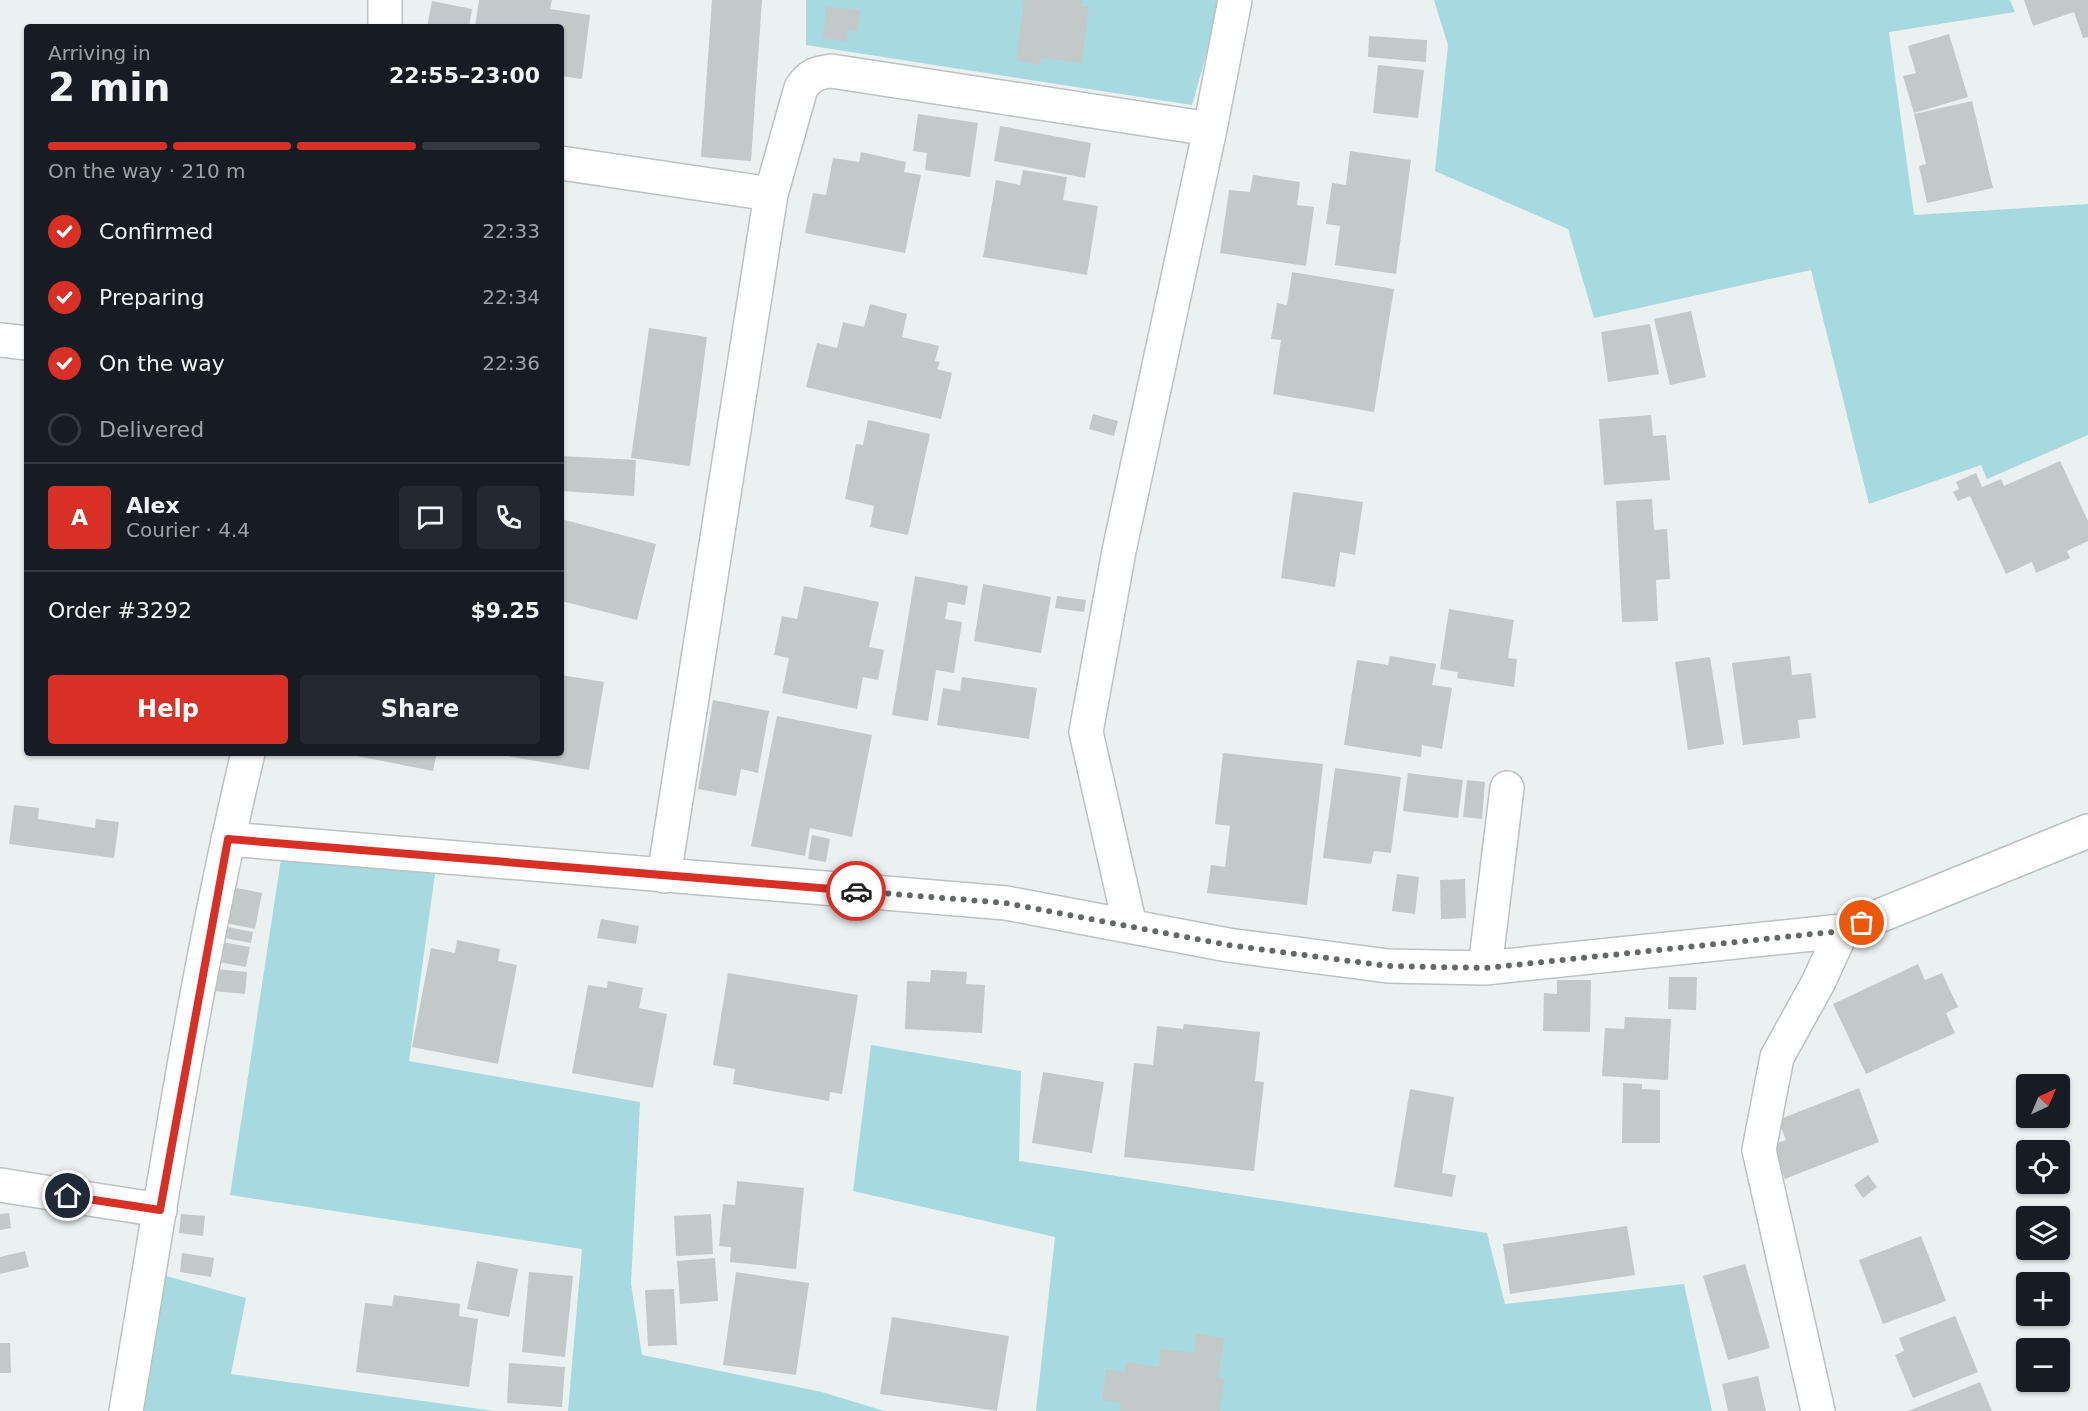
<!DOCTYPE html>
<html lang="en">
<head>
<meta charset="utf-8">
<style>
  :root { --surface:#171b24; --page:#242831; --text:#f1f3f6; --muted:#9ea1a6; --line:#363941; --accent:#d93025 }
  body { margin:0; font-family:"DejaVu Sans",sans-serif; background:var(--page); color:var(--text); height:100vh; display:flex; flex-direction:column; font-size:22px; white-space:nowrap }
  * { box-sizing:border-box; margin:0 }
  p { font-size:20px; color:var(--muted) }
  .icon { flex:none; width:33px; height:33px; fill:none; stroke:currentColor; stroke-width:2; stroke-linecap:round; stroke-linejoin:round }
  .map { position:relative; flex:1; overflow:hidden }
  .drawer { position:absolute; left:24px; top:24px; width:540px; height:732px; display:flex; flex-direction:column; background:var(--surface); border-radius:6px; box-shadow:0 2px 4px #0004 }
  .drawer>* { flex:none }
  .needle { width:39px; rotate:44deg }
  .fabs { position:absolute; left:2016px; top:1074px; display:grid; gap:12px }
  .fabs a { display:grid; place-items:center; width:54px; height:54px; border-radius:6px; background:var(--surface); box-shadow:0 2px 4px #0004; font-size:30px }
  .pin { position:absolute; display:grid; place-items:center; width:51px; height:51px; color:#fff; margin:-26px; border:3px solid #fff; border-radius:50%; box-shadow:0 2px 6px #0007 }
  .courier { position:absolute; display:grid; place-items:center; width:60px; height:60px; margin:-30px; border:4px solid #d93025; border-radius:50%; background:#fff; color:#222; box-shadow:0 2px 8px #0007 }
  .overview em { font-style:normal; font-weight:600 }
  .overview div { display:flex; flex-direction:column-reverse }
  .overview { display:flex; align-items:center; justify-content:space-between; height:102px; padding:0 24px }
  h1 { font-size:39px; font-weight:600; line-height:45px }
  .bar { display:grid; grid-template-columns:repeat(4,1fr); gap:9px 6px; align-content:center; height:72px; padding:0 24px }
  .bar i { height:8px; border-radius:4px; background:var(--line) }
  .bar .on { background:var(--accent) }
  .bar p { grid-column:span 4 }
  .line { display:flex; align-items:center; gap:15px; padding:0 24px; border-top:2px solid var(--line) }
  .line div { flex:1 }
  .round { display:grid; place-items:center; flex:none; width:63px; height:63px; border-radius:6px; background:var(--page) }
  ol { padding:0 24px; list-style:none }
  li { display:flex; align-items:center; gap:18px; height:66px }
  li p { margin-inline-start:auto }
  li .icon { padding:6px; border-radius:50%; background:var(--accent); color:#fff; stroke-width:4 }
  li:last-child { color:var(--muted) }
  li i { width:33px; height:33px; border:3px solid var(--line); border-radius:50% }
  .action { display:flex; gap:12px; margin-top:auto; padding:12px 24px }
  .action a { flex:1; height:69px; border-radius:6px; background:var(--accent); color:#fff; font-size:24px; font-weight:600; line-height:69px; text-align:center }
  .action a+a { background:var(--page); color:var(--text) }
  .map>svg:first-child { display:block }
</style>
</head>
<body>
<div class="map">
<svg width="2088" height="1411" viewBox="0 0 2088 1411">
  <rect width="100%" height="100%" fill="#ebf0f1"/>
  <path fill="#a7d9e1" d="M806,0h416l-30,105 -386,-60z
    M1434,0h576l5,12 -126,20 25,183 174,-11v231l-101,44 -6,-14 -112,39 -58,-234 -217,48 -26,-89 -133,-58 13,-126z
    M283,846l152,28 -26,187 231,41 -9,182 11,71 180,37 62,19h-316l14,-162 -352,-54z
    M871,1045l150,26 -2,90 468,72 18,71 179,-20 28,127h-676l19,-174 -202,-46z
    M155,1273l91,25 -15,76 263,37h-358z"/>
  <path fill="#c3c9c9" d="M479,0h73l-2,9 40,6 -8,64 -21,-3v-49h-86z
    M712,0h50l-11,161 -50,-4z
    M1024,0h58l-1,6h8l-7,57 -41,-5 -1,7 -24,-4z
    M2024,0h64v37l-5,1 -9,-26 -41,14z
    M432,1l40,8 -3,18h-42z
    M826,7l34,3 -2,21 -10,-1 -1,11 -24,-2z
    M1949,34l19,63 -54,16 -11,-37 13,-3 -8,-27z
    M1369,36l58,4 -1,22 -58,-5z
    M1378,65l46,5 -6,48 -45,-5z
    M1972,101l21,87 -66,15 -8,-37 7,-2 -12,-50z
    M918,114l60,9 -8,54 -45,-7 2,-17 -14,-2z
    M1000,126l91,17 -6,35 -91,-17z
    M1350,151l61,9 -15,114 -61,-9 5,-39 -14,-2 6,-41 14,2z
    M861,152l45,10 -2,10 17,3 -16,78 -100,-20 8,-40 13,2 7,-37 26,4z
    M1023,170l44,7 -4,23 35,6 -11,69 -104,-18 13,-77 24,5z
    M1253,175l47,7 -3,23 17,2 -8,59 -86,-13 9,-63 21,2z
    M1292,272l102,17 -20,123 -101,-18 8,-54 -10,-1 6,-36 10,2z
    M870,304l37,10 -5,23 37,9 -4,15 5,1 -3,7 15,4 -11,46 -135,-32 11,-44 20,5 6,-26 21,5z
    M1691,311l15,66 -36,8 -16,-66z
    M1650,324l9,50 -51,8 -7,-50z
    M649,328l58,9 -17,129 -59,-8z
    M1093,414l25,7 -4,15 -25,-7z
    M1651,415l2,21 13,-1 4,45 -66,5 -5,-66z
    M868,420l62,14 -22,101 -38,-8 4,-21 -29,-7 11,-55 7,1z
    M561,456l75,4 -2,36 -73,-5z
    M2060,461l28,60v20l-21,10 3,7 -34,15 -4,-11 -26,12 -36,-78 -12,5 -5,-9 6,-3 -3,-7 20,-9 6,14 19,-8 3,7z
    M1293,492l70,10 -8,53 -15,-3 -5,35 -54,-9z
    M1652,499l2,31 13,-1 3,50 -14,1 2,41 -36,1 -6,-121z
    M561,519l95,25 -19,76 -76,-19z
    M915,576l53,10 -3,19 -17,-3 -3,17 17,3 -8,51 -18,-3 -8,51 -36,-6z
    M983,584l68,13 -10,56 -67,-12z
    M804,586l75,16 -10,45 15,3 -6,30 -15,-3 -6,32 -75,-16 7,-35 -15,-3 8,-39 15,3z
    M1057,596l29,4 -2,12 -29,-4z
    M1449,609l65,11 -6,38 9,1 -3,28 -57,-9 1,-6 -18,-3z
    M1390,656l46,8 -4,21 20,3 -10,61 -20,-4 -1,12 -77,-12 13,-85 31,5z
    M1790,656l2,19 19,-2 5,45 -18,2 2,18 -57,7 -11,-82z
    M1710,657l14,87 -36,6 -13,-88z
    M561,675l43,7 -15,88 -94,-16 66,-1z
    M962,677l75,11 -8,51 -92,-14 6,-37 17,3z
    M713,700l56,11 -11,62 -17,-4 -5,27 -38,-7z
    M777,716l95,19 -20,102 -42,-9 -5,28 -54,-10z
    M342,753h95l-4,18z
    M1223,753l100,11 -16,141 -100,-12 4,-28 14,2 5,-41 -15,-2z
    M1335,768l66,9 -10,76 -17,-2 -3,13 -48,-6z
    M1408,773l55,7 -5,38 -55,-7z
    M1467,780l18,2 -3,37 -19,-2z
    M14,805l25,3 -1,11 57,9 1,-9 23,3 -5,36 -105,-14z
    M812,835l18,4 -4,23 -18,-3z
    M1397,874l22,3 -4,37 -23,-3z
    M1465,879l1,39 -25,1 -1,-39z
    M232,887l30,6 -7,36 -30,-6z
    M601,919l38,7 -3,18 -39,-6z
    M223,926l30,6 -2,11 -31,-6z
    M457,940l43,9 -2,12 19,4 -19,99 -86,-17 19,-99 24,5z
    M221,942l29,5 -4,20 -28,-5z
    M1918,964l7,16 17,-7 16,34 -12,6 9,20 -89,41 -33,-70z
    M216,969l31,3 -2,22 -31,-3z
    M931,970l36,2 -1,12 19,1 -3,48 -77,-4 2,-48 23,1z
    M728,973l130,22 -16,99 -12,-2 -1,9 -96,-17 2,-15 -22,-4z
    M1669,977h28l-1,33 -28,-1z
    M1557,980h34l-1,52 -47,-1 1,-38 13,1z
    M608,981l35,7 -4,20 28,6 -14,74 -81,-15 16,-88 19,3z
    M1625,1017l46,2 -3,61 -66,-4 3,-48 19,1z
    M1184,1024l76,8 -5,49 9,1 -10,89 -130,-14 10,-94 19,2 4,-39 26,3z
    M1043,1072l61,10 -12,71 -60,-10z
    M1623,1083l19,1v5l18,1v53h-38z
    M1859,1088l20,54 -94,37 -13,-34 14,-5 -8,-20z
    M1410,1089l44,8 -12,76 14,2 -4,22 -58,-10z
    M1868,1175l9,12 -14,11 -9,-13z
    M737,1181l67,7 -8,81 -66,-7 1,-15 -12,-1 4,-42 12,1z
    M9,1213l2,15 -11,2v-16z
    M181,1214l24,2 -2,20 -24,-3z
    M711,1214l2,40 -37,2 -2,-40z
    M1627,1226l8,49 -125,19 -7,-50z
    M1921,1236l25,65 -63,23 -24,-64z
    M25,1251l4,16 -29,7v-17z
    M182,1253l32,5 -3,19 -31,-5z
    M715,1258l3,43 -38,3 -3,-43z
    M477,1261l41,8 -9,48 -42,-8z
    M1745,1264l25,84 -42,12 -25,-84z
    M529,1272l44,4 -8,81 -43,-5z
    M736,1272l73,11 -13,92 -73,-10z
    M674,1289l3,56 -29,1 -3,-56z
    M394,1295l66,9 -1,12 19,3 -9,68 -113,-15 9,-69 27,3z
    M1955,1316l23,56 -65,26 -18,-43 9,-4 -5,-13z
    M892,1317l117,19 -12,75 -117,-17z
    M1196,1334l28,4 -6,40 6,1 -4,32h-100l1,-8 -19,-3 4,-31 19,3 1,-10 33,5 2,-18 33,4z
    M0,1343h10l1,30h-11z
    M509,1363l56,4 -3,40 -55,-4z
    M1758,1376l8,35h-38l-6,-27z
    M1980,1382l12,29h-84z"/>
  <g fill="none" stroke-linecap="round" stroke-linejoin="round">
    <g stroke="#bcc1c2" stroke-width="36">
      <path id="minor" d="M561,163l210,31
        M0,340l27,3
        M228,839l778,64 222,42 160,21 97,2 357,-37
        M664,876l107,-682 30,-106c9,-13 15,-15 30,-17l379,58
        M1130,926l-44,-194 33,-181 91,-422 25,-129
        M1485,968l22,-180
        M0,1185l160,25
        M1818,1411l-59,-261 18,-93 41,-74 24,-52 246,-100"/>
    </g>
    <g stroke="#bcc1c2" stroke-width="36">
      <path id="tertiary" d="M385,27v-27
        M126,1411c37,-220 70,-441 122,-658"/>
    </g>
    <use href="#minor" stroke="#fff" stroke-width="33"/>
    <use href="#tertiary" stroke="#fff" stroke-width="33"/>
  </g>
  <g fill="none" stroke-linecap="round" stroke-linejoin="round">
    <path stroke="#646868" stroke-width="6" stroke-dasharray="0 10.8" d="M856,891l150,12 222,42 160,21 97,2 357,-37 20,-8"/>
    <path stroke="#d93025" stroke-width="8" d="M68,1196l92,14 68,-371 628,52"/>
  </g>
</svg>
<div class="fabs">
<a><svg class="needle" viewBox="-14 -14 28 28"><path d="M0-13l5 13h-10z" fill="#e53935"/><path d="M0 13l5-13h-10z" fill="#9ea1a6"/></svg></a>
<a><svg class="icon" aria-label="locate" viewBox="0 0 24 24"><circle cx="12" cy="12" r="6"/><path d="M12 2v4M12 18v4M2 12h4M18 12h4"/></svg></a>
<a><svg class="icon" aria-label="layers" viewBox="0 0 24 24"><path d="M12 4l9 5-9 5-9-5zM3 14l9 5 9-5"/></svg></a>
<a>+</a>
<a>−</a>
</div>
<div class="pin" style="left:1862px;top:923px;background:#ea580c"><svg class="icon" aria-label="bag" viewBox="0 0 24 24"><path d="M5 8h14l-1 12H6zM9 8a3 3 0 0 1 6 0"/></svg></div>
<div class="pin" style="left:68px;top:1196px;background:#1f2937"><svg class="icon" aria-label="home" viewBox="0 0 24 24"><path d="M3 11l9-7 9 7M6 9v11h12V9"/></svg></div>
<div class="courier" style="left:856px;top:891px"><svg class="icon" aria-label="car" viewBox="0 0 24 24"><path d="M5 17H2v-5l4-1 3-4h7l3 4 3 1v5h-3M9 17h6M6 11h13"/><circle cx="7" cy="17" r="2"/><circle cx="17" cy="17" r="2"/></svg></div>
<section class="drawer">
<div class="overview"><div><h1>2 min</h1><p>Arriving in</p></div><em>22:55–23:00</em></div>
<div class="bar"><i class="on"></i><i class="on"></i><i class="on"></i><i></i><p>On the way · 210 m</p></div>
<ol>
<li><svg class="icon" aria-label="check" viewBox="0 0 24 24"><path d="M5 12l5 5 9-10"/></svg>Confirmed<p>22:33</p></li>
<li><svg class="icon" aria-label="check" viewBox="0 0 24 24"><path d="M5 12l5 5 9-10"/></svg>Preparing<p>22:34</p></li>
<li><svg class="icon" aria-label="check" viewBox="0 0 24 24"><path d="M5 12l5 5 9-10"/></svg>On the way<p>22:36</p></li>
<li><i></i>Delivered</li>
</ol>
<div class="line" style="height:108px"><b class="round" style="background:var(--accent);color:#fff">A</b><div><b>Alex</b><p>Courier · 4.4</p></div><a class="round"><svg class="icon" aria-label="chat" viewBox="0 0 24 24"><path d="M4 5h16v11H9l-5 4z"/></svg></a><a class="round"><svg class="icon" aria-label="phone" viewBox="0 0 24 24"><path d="M5 4h4l2 5-3 2q2 4 5 5l2-3 5 2v4C11 20 4 13 5 4z"/></svg></a></div>
<div class="line" style="height:78px"><div>Order #3292</div><b>$9.25</b></div>
<div class="action"><a>Help</a><a>Share</a></div>
</section>
</div>
</body>
</html>
